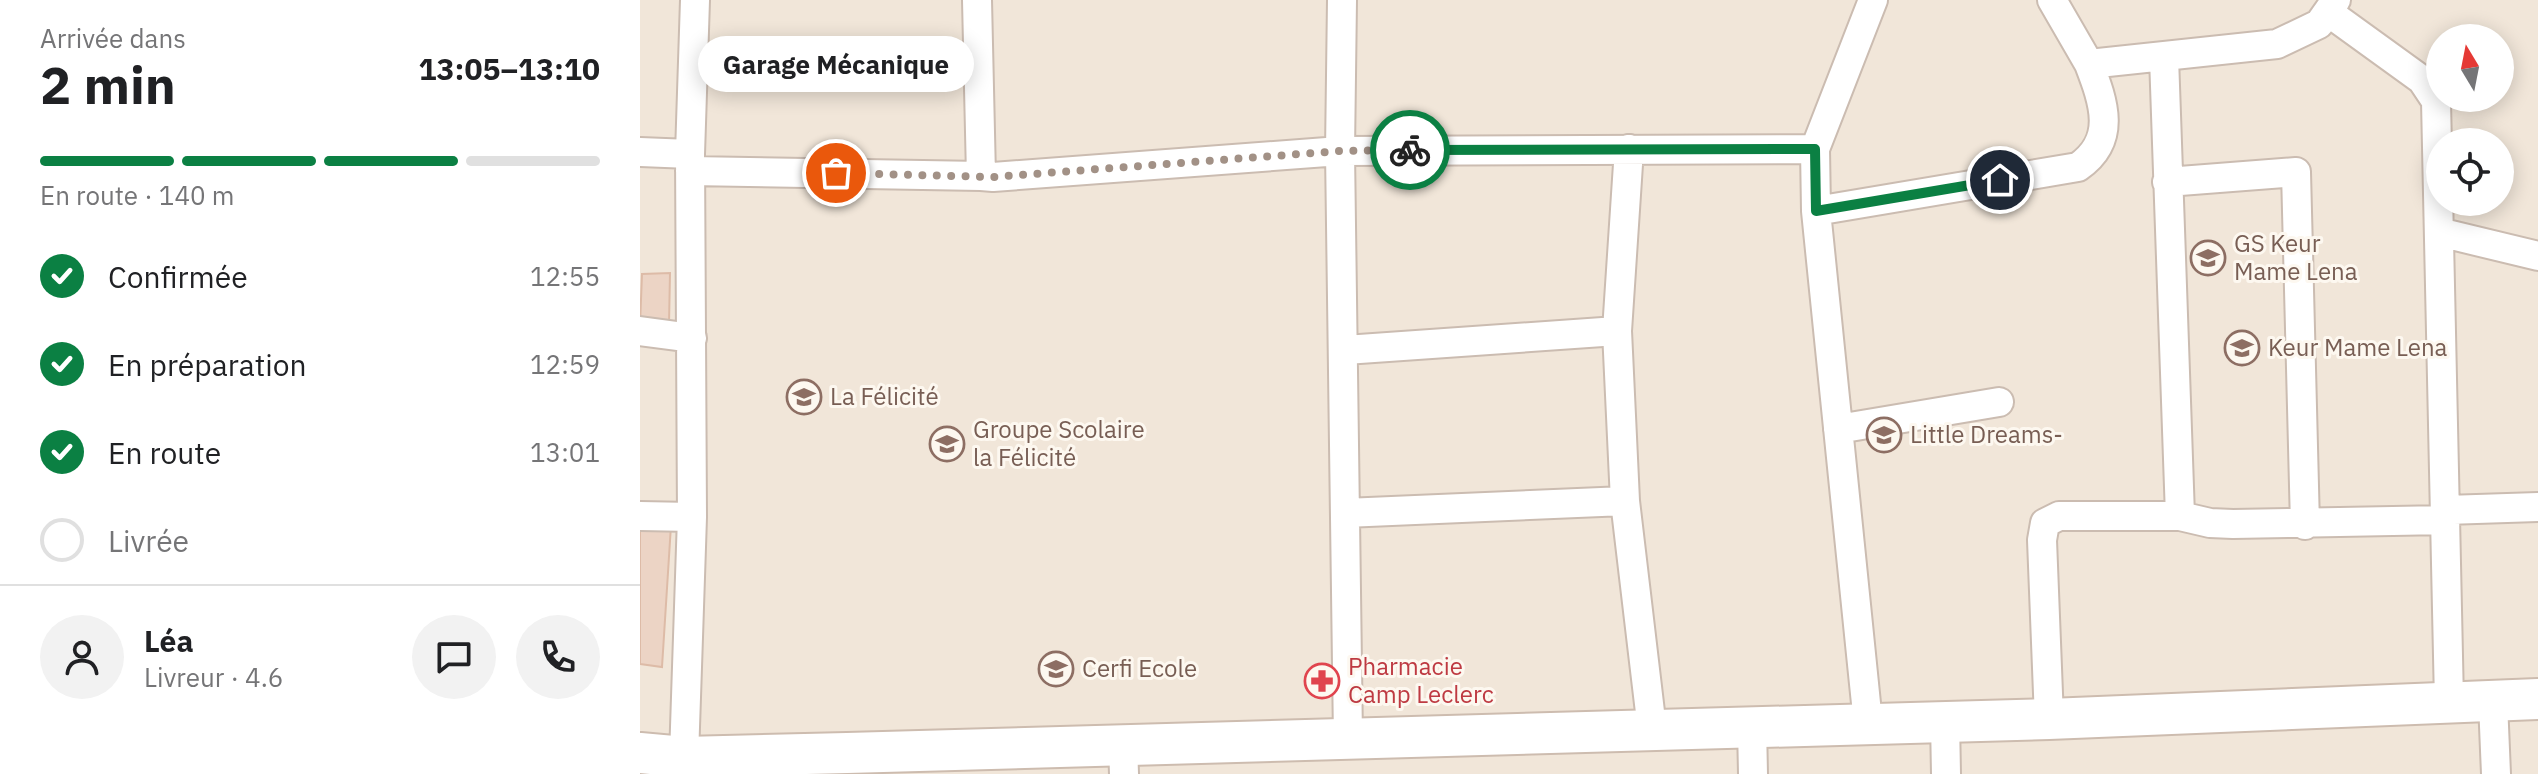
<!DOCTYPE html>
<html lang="fr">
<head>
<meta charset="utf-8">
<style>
  :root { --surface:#fff; --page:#f2f2f2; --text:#202124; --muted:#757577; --line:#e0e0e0; --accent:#0b8043 }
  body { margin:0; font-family:"IBM Plex Sans",sans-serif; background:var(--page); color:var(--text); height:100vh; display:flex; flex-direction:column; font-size:30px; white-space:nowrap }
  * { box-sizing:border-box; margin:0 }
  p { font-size:26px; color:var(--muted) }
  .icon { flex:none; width:44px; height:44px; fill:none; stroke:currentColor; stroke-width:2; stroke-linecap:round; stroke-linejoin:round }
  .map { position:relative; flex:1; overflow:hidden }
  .sheet { display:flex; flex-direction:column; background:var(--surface); width:640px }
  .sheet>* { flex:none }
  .needle { width:52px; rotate:350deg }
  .controls { position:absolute; left:1786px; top:24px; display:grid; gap:16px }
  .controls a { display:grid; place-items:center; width:88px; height:88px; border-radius:50%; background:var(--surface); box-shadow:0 4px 20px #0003; font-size:40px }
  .pin { position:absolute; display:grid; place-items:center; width:68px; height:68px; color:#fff; margin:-34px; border:4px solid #fff; border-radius:50%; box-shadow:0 2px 8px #0007 }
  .courier { position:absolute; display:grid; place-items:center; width:80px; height:80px; margin:-40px; border:6px solid #0b8043; border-radius:50%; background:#fff; color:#222; box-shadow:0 2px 10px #0007 }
  .bubble { position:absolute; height:56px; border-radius:28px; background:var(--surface); box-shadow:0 4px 20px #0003; font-size:26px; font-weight:800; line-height:56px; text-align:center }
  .overview em { font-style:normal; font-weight:800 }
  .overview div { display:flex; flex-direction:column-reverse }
  .overview { display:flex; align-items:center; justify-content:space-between; height:136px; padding:0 40px }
  h1 { font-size:52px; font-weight:800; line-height:60px }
  .bar { display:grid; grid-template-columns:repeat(4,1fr); gap:12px 8px; align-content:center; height:96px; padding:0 40px }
  .bar i { height:10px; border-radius:6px; background:var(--line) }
  .bar .active { background:var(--accent) }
  .bar p { grid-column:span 4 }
  .line { display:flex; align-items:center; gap:20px; padding:0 40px; border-top:2px solid var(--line) }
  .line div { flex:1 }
  .round { display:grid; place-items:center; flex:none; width:84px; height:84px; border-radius:42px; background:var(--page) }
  ol { padding:0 40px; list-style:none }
  li { display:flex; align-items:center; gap:24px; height:88px }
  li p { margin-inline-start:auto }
  li .icon { padding:8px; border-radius:50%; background:var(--accent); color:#fff; stroke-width:4 }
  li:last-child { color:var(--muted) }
  li i { width:44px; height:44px; border:4px solid var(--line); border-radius:50% }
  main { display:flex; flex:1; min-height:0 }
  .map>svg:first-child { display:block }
</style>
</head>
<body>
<main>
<section class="sheet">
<div class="overview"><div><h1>2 min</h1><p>Arrivée dans</p></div><em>13:05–13:10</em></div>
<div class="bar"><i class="active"></i><i class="active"></i><i class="active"></i><i></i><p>En route · 140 m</p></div>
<ol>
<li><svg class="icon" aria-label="check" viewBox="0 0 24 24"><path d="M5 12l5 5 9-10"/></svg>Confirmée<p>12:55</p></li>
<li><svg class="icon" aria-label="check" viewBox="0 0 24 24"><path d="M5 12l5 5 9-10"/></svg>En préparation<p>12:59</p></li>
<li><svg class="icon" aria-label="check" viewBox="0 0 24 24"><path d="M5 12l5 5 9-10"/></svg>En route<p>13:01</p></li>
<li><i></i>Livrée</li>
</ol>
<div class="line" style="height:144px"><a class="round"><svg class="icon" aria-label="person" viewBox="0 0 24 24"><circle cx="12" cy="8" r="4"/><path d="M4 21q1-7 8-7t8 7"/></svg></a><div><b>Léa</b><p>Livreur · 4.6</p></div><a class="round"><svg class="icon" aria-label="chat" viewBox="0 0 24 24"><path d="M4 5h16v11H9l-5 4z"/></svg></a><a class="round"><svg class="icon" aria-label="phone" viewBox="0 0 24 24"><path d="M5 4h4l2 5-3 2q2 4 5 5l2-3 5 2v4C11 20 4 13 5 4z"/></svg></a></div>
</section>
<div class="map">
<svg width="1898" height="774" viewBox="0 0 1898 774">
  <rect width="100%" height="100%" fill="#faf4ea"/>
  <path fill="#f1e6d9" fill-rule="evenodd" d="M0,0h1898v774h-1898zM1800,38h60v60h-60zM1800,142h60v60h-60z"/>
  <path fill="#ecd4c5" stroke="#ddbba7" stroke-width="2" d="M30,273l-1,51 -29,1 2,-51z
    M0,525h31l-9,142 -22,-3z"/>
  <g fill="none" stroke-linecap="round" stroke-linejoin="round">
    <g stroke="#cbbcb1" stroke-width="32">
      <path id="street" d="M337,0l4,176 12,1 347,-26 475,-2
        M702,0l-2,151 8,587
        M1412,0l37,64 188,-20 42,-20 17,-24
        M1688,12l94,68 14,21 13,601
        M989,149l-12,182 8,170 27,228
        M0,152l50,2
        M50,171l291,5
        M1527,182l129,-10 9,353
        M1176,211l262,-44c39,-27 26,-64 11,-103
        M1799,232l99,24
        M0,331l52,7
        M705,350l272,-19
        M1198,429l161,-27
        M1806,510l92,-3
        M705,513l280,-12
        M0,516l52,1
        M1540,516l30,7 23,1 213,-4
        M1853,702l3,72
        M1409,719l-7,-179 3,-17 14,-7h121l-16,-459
        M1305,721l1,53
        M1228,723l-52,-512 -1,-62 58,-149
        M1112,726l1,48
        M483,743l1,31
        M44,757l8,-240 -2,-363 5,-154"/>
    </g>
    <g stroke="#cdbcaf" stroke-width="44">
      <path id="secondary" d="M0,753l44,4 163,-4 1202,-34 489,-20"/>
    </g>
    <use href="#street" stroke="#fff" stroke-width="28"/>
    <use href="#secondary" stroke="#fff" stroke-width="40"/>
  </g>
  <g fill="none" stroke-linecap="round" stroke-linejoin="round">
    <path stroke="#a29186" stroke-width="8" stroke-dasharray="0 14.4" d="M196,173l157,4 347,-26 70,-1"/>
    <path stroke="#0b8043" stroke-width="10" d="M770,150l405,-1 1,62 184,-31"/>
  </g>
  <defs>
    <g id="school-ring" transform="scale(1.8)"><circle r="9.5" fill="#fdf8f0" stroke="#8d6e63" stroke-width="1.5"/><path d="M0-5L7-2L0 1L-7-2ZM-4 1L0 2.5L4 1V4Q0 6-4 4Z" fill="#8d6e63"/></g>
    <g id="pharmacy-ring" transform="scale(1.8)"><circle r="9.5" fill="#fdf8f0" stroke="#e0444e" stroke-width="1.5"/><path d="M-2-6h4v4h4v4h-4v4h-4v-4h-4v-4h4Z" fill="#e0444e"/></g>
  </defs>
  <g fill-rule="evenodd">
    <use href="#school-ring" x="1568" y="258"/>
    <use href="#school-ring" x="1602" y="348"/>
    <use href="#school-ring" x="164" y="397"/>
    <use href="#school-ring" x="1244" y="435"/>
    <use href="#school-ring" x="307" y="444"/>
    <use href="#school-ring" x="416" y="669"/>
    <use href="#pharmacy-ring" x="682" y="681"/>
  </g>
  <g text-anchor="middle" stroke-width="6" stroke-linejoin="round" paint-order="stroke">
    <g font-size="24" fill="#785e54" stroke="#fdf8f0" text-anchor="start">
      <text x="1594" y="252">GS Keur<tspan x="1594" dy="28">Mame Lena</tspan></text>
      <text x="1628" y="356">Keur Mame Lena</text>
      <text x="190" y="405">La Félicité</text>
      <text x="333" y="438">Groupe Scolaire<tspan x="333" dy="28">la Félicité</tspan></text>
      <text x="1270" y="443">Little Dreams-</text>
      <text x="442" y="677">Cerfi Ecole</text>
    </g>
    <g font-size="24" fill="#be3a42" stroke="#fdf8f0" text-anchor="start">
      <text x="708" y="675">Pharmacie<tspan x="708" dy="28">Camp Leclerc</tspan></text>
    </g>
  </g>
</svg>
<div class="controls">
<a><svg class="needle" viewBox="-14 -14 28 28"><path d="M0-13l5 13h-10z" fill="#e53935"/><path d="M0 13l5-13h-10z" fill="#757577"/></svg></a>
<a><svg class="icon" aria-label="locate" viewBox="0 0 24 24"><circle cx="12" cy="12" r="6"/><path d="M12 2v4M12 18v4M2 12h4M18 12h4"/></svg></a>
</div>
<div class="pin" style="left:196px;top:173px;background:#ea580c"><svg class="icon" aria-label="bag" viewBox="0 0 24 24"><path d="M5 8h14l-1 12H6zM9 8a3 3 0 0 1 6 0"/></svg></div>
<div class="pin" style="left:1360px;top:180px;background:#1f2937"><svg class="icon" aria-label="home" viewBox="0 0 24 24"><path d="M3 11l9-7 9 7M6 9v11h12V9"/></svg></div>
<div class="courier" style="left:770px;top:150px"><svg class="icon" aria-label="bike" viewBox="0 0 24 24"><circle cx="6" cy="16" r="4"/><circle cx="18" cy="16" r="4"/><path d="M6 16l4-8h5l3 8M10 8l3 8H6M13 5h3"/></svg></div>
<div class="bubble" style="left:58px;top:36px;width:276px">Garage Mécanique</div>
</div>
</main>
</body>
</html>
